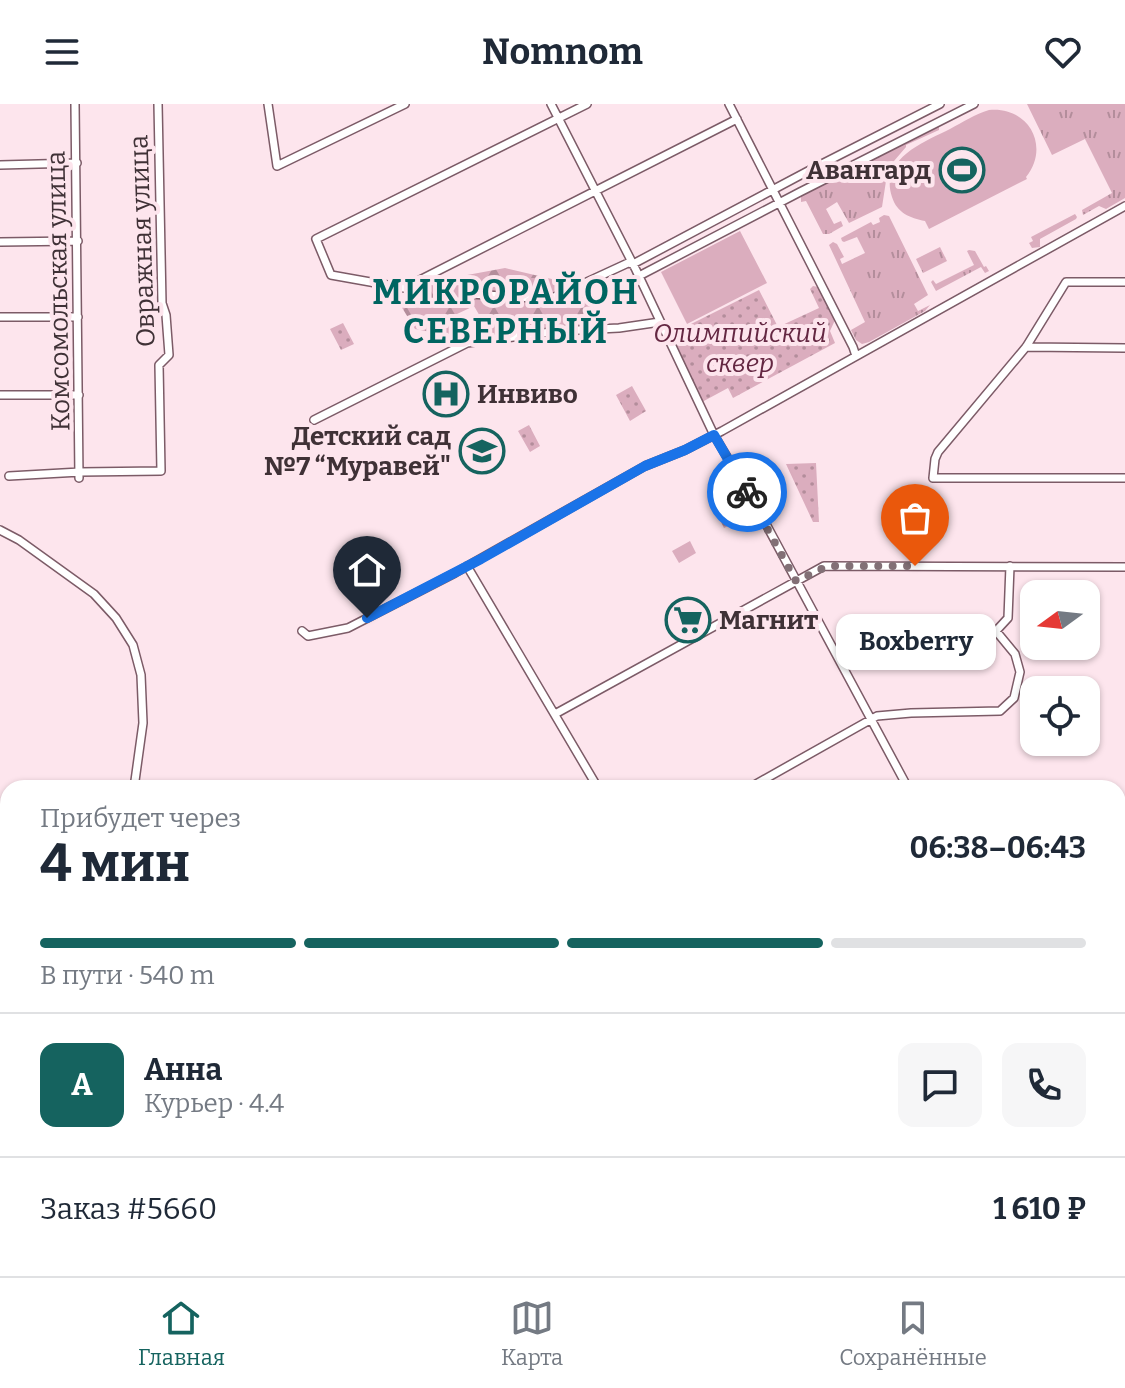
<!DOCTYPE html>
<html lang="ru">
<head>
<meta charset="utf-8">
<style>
  :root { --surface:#fff; --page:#f6f6f7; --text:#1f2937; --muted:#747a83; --line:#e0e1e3; --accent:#15635f }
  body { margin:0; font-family:Bitter,serif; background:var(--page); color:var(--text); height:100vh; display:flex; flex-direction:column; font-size:30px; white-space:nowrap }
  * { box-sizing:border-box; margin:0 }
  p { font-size:26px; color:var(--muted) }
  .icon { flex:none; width:44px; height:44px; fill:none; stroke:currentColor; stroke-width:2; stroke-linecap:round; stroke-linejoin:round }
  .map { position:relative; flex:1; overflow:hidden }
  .side { position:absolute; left:0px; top:676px; width:1126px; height:496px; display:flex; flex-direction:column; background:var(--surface); border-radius:24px 24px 0 0; box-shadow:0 2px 6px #0004 }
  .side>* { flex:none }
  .needle { width:52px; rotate:255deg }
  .tools { position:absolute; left:1020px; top:476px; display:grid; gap:16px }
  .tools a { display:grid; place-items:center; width:80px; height:80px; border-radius:16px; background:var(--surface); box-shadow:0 2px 6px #0004; font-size:40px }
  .pin { position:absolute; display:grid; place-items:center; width:68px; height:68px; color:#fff; margin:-82px -34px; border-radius:50% 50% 50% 0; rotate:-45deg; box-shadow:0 0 8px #0007 }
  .pin .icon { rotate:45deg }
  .courier { position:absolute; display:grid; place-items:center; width:80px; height:80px; margin:-40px; border:6px solid #1a73e8; border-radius:50%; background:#fff; color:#222; box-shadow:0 2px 10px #0007 }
  .bubble { position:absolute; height:56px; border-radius:16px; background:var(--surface); box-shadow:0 2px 6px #0004; font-size:26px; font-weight:700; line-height:56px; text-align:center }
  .headline em { font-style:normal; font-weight:700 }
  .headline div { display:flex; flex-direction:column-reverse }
  .headline { display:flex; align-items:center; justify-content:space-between; height:136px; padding:0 40px }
  h1 { font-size:52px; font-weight:700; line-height:60px }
  .bar { display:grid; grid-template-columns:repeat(4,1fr); gap:12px 8px; align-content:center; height:96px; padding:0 40px }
  .bar i { height:10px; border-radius:6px; background:var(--line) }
  .bar .active { background:var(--accent) }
  .bar p { grid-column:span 4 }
  .line { display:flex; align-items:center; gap:20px; padding:0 40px; border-top:2px solid var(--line) }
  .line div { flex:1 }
  .round { display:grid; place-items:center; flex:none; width:84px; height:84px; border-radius:16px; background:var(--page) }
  header { display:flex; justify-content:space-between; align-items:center; height:104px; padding:0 40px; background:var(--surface); font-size:36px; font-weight:700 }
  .dock { display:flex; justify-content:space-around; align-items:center; height:112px; border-top:2px solid var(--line); background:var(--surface); font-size:22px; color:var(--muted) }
  .dock a { display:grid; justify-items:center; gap:4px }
  .dock .active { color:var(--accent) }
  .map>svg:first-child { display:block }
</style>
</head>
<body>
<header><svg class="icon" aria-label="menu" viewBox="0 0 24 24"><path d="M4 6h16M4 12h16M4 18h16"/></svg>Nomnom<svg class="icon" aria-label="heart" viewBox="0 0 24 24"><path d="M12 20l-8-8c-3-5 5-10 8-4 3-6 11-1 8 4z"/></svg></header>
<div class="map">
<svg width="1125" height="1172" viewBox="0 0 1125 1172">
  <defs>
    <pattern id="grass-tufts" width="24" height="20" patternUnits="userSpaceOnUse" patternTransform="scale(2)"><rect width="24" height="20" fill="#dbadbe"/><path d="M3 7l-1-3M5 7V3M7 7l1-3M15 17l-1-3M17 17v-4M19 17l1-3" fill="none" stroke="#b38d9b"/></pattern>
    <pattern id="forest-firs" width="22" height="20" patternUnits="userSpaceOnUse" patternTransform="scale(2)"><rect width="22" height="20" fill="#dbadbe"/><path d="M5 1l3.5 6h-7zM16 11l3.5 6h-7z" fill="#b38d9b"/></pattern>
    <pattern id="cemetery-stones" width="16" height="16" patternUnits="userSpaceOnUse" patternTransform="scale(2)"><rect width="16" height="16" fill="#dbadbe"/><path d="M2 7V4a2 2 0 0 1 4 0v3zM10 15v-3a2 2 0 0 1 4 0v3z" fill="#b38d9b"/></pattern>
    <pattern id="park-dots" width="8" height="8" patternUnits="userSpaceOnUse" patternTransform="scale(2)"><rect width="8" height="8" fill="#dbadbe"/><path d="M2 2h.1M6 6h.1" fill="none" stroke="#b38d9b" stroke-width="1.8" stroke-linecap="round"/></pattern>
  </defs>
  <rect width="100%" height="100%" fill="#fde5ed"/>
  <path fill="url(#grass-tufts)" d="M1027,0h98v94l-19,11 -7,-3 -16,9 -1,-5 30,-17 -27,-54 -33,16z
    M939,22v4l-33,15v2l-18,21 -6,39 -33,16 -12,-21 -11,7 8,15 7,-3 2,5 -14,8h-6l-17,-33 -5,1v-6z
    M1075,110l2,3 -1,2 -36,20v8l-8,1 -3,-5 4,-2 -2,-4z
    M884,111l5,1 39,79 -14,9 4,7 12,-6 -5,6 -56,31 -7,2 -6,-4 -5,-10 14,-8 -36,-77 4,-3 4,2 7,13 -4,2 2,5 23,-11 -8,-16 -13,5 -2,-1 -1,-3 30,-16 2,3 7,-3 -1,-4z
    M940,143l7,14 -24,12 -7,-14z
    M969,146l6,1 9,16 2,-1 3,5 -4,2 -4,-6 -45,24 -5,-9 2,-2 3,4 38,-19 -7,-14z
    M12,1164h238l-1,8h-241z"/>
  <path fill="url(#forest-firs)" d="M505,164l85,20 18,37 -121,12 -2,-12 -11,-19 -17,8v23l-42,-8 -14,-23 6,-15 17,-8z"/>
  <path fill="url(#cemetery-stones)" d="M566,1164h253l-1,8h-257z"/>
  <path fill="url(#park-dots)" d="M813,182l5,1 17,33 -5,11 5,12 -102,55 -5,-10 -26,14 -35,-66 92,-46 19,37 41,-19 -9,-19z
    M343,219l11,21 -13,6 -11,-21z
    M632,282l14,25 -16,10 -14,-26z
    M529,321l11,21 -10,6 -12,-21z
    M816,359l3,59h-6l-27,-58z
    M733,393l11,21 -20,10 -11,-21z"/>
  <path fill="#dbadbe" d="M989,6c39,-4 62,36 37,67l1,2 -98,50 -4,-8c-15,-3 -28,-8 -33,-24 -13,-38 32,-55 58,-68 13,-7 25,-15 39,-19z
    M740,127l27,52 -80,41 -26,-52z
    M690,437l6,12 -17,10 -7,-12z
    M1118,795l7,12v365h-290v-8h283z
    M460,1164h101l-6,8h-78z"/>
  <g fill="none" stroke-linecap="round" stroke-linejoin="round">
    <g stroke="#7c5b67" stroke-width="10">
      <path id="minor" d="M75,0l4,374
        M268,0l9,62 128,-62
        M551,0l85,166 78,165 45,76 149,277
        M587,0l-271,135 15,36 73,13 333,-169
        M729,0l124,243 3,9
        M0,61l77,-2
        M0,138l78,-1
        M639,172l161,-84 174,-88
        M1125,178h-59l-40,65 -88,105 -3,7 -2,19h192
        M470,190l80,5 78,-36 5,1 177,-94 130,-66
        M0,213h78
        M1026,243l99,1
        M0,291h79
        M314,316l153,-77 92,-12 60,-3 41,-6
        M9,372l71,-4 81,-1 -2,-106 10,-10 -3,-40 -4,-12 -4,-199
        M0,426l19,10 75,54 22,24 17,27 8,30 2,48 -9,65
        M467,462l131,222
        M302,527l6,5 40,-8 107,-55 190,-107 40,-16 37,-19 403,-225
        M840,556l26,-17 114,-5 16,-7 12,-13 2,-52
        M555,610l269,-148 301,1
        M749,684l128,-72 34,-3 89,-2 14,-13 6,-26 -5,-18 -19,-23
        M1118,716l7,-2
        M1118,1089l7,-3
        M1118,1136l7,-10
        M97,1164l4,8
        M761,1172l3,-8
        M846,1172v-8
        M851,1172l5,-8
        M921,1172l5,-8
        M992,1172l5,-8
        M1091,1172l6,-8"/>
    </g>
    <use href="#minor" stroke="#fff" stroke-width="7"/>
  </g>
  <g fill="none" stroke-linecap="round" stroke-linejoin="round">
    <path stroke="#827076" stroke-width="8" stroke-dasharray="0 14.4" d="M747,388l49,89 32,-15h87"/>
    <path stroke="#1a73e8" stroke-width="10" d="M367,514l114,-59 164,-93 40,-16 29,-15 33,57"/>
  </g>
  <defs>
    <g id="stadium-ring" transform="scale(2.3)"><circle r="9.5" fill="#fde5ed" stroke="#15635f" stroke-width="1.5"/><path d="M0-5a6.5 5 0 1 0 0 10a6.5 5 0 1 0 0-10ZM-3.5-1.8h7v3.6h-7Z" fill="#15635f"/></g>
    <g id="hospital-ring" transform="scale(2.3)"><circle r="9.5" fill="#fde5ed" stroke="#15635f" stroke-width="1.5"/><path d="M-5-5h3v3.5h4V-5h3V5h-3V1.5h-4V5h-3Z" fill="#15635f"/></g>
    <g id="school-ring" transform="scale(2.3)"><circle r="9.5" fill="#fde5ed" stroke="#15635f" stroke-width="1.5"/><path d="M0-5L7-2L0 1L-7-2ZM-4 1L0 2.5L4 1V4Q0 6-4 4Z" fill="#15635f"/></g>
    <g id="supermarket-ring" transform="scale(2.3)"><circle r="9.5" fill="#fde5ed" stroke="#15635f" stroke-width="1.5"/><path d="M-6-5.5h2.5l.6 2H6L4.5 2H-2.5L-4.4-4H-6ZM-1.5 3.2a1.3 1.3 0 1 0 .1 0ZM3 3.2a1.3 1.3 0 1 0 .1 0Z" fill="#15635f"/></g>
  </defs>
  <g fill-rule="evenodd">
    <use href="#stadium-ring" x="962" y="66"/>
    <use href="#hospital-ring" x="446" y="290"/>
    <use href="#school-ring" x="482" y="347"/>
    <use href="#supermarket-ring" x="688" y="516"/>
  </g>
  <g text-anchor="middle" stroke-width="8" stroke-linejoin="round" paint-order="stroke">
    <g font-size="26" font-weight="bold" fill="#3f3136" stroke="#fde5ed" text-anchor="end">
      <text x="931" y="75">Авангард</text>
      <text x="477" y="299" text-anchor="start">Инвиво</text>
      <text x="451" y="341">Детский сад<tspan x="451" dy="30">№7 “Муравей"</tspan></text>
      <text x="719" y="525" text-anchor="start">Магнит</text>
    </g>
    <g font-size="26" fill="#3f3136" stroke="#fde5ed">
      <text transform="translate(142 137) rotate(-92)" y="9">Овражная улица</text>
      <text transform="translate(58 187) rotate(-91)" y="9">Комсомольская улица</text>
    </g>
    <g font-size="26" font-style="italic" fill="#642742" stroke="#fde5ed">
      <text x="740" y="238">Олимпийский<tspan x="740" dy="30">сквер</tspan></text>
    </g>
    <g font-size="34" font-weight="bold" letter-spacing="2" fill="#006561" stroke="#fde5ed">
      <text x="506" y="200">МИКРОРАЙОН<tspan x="506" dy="39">СЕВЕРНЫЙ</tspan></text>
    </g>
  </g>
</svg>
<div class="tools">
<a><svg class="needle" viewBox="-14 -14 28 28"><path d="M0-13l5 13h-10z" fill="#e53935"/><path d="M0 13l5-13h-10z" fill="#747a83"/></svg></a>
<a><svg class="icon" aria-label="locate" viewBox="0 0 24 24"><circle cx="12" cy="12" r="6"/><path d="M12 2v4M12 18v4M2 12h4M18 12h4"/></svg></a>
</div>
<div class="pin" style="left:915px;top:462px;background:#ea580c"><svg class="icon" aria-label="bag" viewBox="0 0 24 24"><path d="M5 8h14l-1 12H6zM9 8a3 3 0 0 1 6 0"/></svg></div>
<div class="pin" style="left:367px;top:514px;background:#1f2937"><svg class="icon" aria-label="home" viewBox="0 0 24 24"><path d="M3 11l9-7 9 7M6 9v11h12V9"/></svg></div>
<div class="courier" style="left:747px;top:388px"><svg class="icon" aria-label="bike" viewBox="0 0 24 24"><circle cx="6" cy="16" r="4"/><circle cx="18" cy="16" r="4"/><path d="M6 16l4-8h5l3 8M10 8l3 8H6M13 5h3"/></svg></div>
<div class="bubble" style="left:836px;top:510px;width:160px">Boxberry</div>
<section class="side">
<div class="headline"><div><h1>4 мин</h1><p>Прибудет через</p></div><em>06:38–06:43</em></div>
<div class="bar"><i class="active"></i><i class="active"></i><i class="active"></i><i></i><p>В пути · 540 m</p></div>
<div class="line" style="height:144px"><b class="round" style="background:var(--accent);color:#fff">А</b><div><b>Анна</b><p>Курьер · 4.4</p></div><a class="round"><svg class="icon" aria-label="chat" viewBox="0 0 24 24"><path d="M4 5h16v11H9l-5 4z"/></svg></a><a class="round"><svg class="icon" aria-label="phone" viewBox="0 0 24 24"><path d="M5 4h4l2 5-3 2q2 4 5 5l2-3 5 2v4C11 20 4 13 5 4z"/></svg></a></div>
<div class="line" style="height:104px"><div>Заказ #5660</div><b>1 610 ₽</b></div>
</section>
</div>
<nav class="dock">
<a class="active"><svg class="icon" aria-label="home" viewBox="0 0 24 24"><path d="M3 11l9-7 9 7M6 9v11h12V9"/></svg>Главная</a>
<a><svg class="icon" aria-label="map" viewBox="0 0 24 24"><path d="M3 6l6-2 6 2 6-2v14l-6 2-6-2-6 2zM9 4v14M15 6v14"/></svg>Карта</a>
<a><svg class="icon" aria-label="saved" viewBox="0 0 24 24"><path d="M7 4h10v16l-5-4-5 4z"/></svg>Сохранённые</a>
</nav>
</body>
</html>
